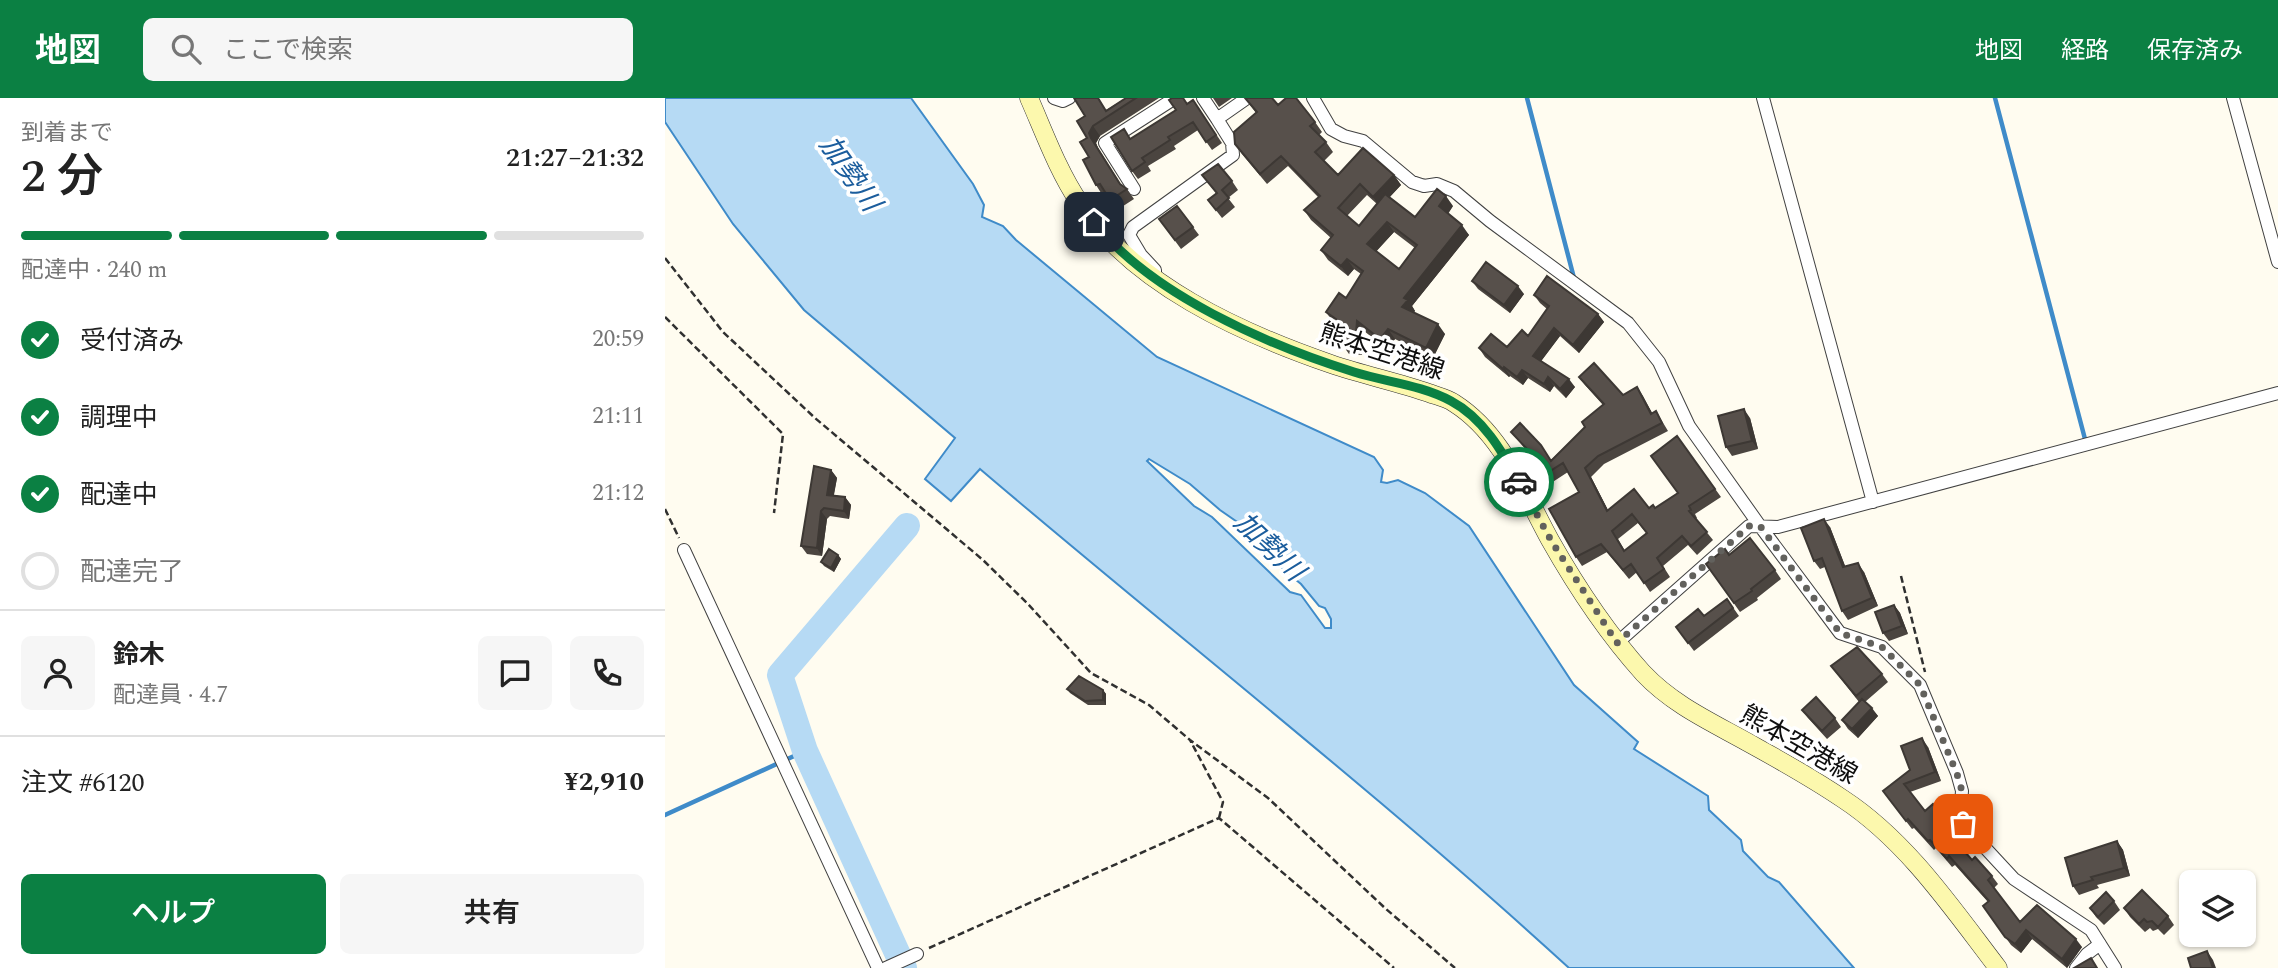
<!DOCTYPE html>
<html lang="ja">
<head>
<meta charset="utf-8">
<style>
  :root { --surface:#fff; --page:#f6f6f6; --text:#222; --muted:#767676; --line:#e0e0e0; --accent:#0b8043 }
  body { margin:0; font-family:Spectral,"Noto Sans JP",serif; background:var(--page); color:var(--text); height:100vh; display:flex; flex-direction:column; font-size:26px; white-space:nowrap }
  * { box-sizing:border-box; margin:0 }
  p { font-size:23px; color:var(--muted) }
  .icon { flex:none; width:38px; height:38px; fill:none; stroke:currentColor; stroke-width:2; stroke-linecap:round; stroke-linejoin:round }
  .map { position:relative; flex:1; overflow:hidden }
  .sheet { display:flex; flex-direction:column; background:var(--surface); width:665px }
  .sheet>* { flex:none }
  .buttons { position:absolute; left:1514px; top:772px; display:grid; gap:14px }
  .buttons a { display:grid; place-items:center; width:77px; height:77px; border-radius:10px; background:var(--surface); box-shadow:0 2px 5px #0004; font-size:35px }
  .pin { position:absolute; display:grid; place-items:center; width:60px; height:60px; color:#fff; margin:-30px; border-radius:14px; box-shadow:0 4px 10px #0006 }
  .courier { position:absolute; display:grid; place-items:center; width:70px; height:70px; margin:-35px; border:5px solid #0b8043; border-radius:50%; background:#fff; color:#222; box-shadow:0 2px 9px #0007 }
  .head em { font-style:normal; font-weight:600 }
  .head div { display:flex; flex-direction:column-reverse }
  .head { display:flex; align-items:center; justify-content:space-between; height:119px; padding:0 21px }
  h1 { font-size:46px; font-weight:600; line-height:52px }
  .bar { display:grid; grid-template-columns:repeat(4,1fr); gap:10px 7px; align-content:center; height:84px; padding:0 21px }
  .bar i { height:9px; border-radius:5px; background:var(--line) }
  .bar .on { background:var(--accent) }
  .bar p { grid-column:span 4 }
  .line { display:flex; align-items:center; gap:18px; padding:0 21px; border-top:2px solid var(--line) }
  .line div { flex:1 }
  .round { display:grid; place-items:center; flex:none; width:74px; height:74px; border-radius:10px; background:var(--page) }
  ol { padding:0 21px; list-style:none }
  li { display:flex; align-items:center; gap:21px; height:77px }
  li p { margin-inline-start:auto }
  li .icon { padding:7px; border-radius:50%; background:var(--accent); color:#fff; stroke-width:4 }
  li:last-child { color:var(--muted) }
  li i { width:38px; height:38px; border:4px solid var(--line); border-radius:50% }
  .button { display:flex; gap:14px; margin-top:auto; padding:14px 21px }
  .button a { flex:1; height:80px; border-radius:10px; background:var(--accent); color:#fff; font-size:28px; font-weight:600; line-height:80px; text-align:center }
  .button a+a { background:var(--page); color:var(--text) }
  header { display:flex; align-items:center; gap:42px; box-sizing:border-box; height:98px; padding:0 35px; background:var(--accent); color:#fff }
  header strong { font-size:33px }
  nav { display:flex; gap:38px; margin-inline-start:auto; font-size:24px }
  .search { width:490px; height:63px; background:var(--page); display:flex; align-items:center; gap:18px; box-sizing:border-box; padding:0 24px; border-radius:10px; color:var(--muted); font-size:26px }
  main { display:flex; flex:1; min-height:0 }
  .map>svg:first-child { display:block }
</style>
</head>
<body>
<header>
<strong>地図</strong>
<div class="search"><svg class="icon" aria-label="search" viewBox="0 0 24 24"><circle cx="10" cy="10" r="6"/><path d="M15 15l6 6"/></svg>ここで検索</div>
<nav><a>地図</a><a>経路</a><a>保存済み</a></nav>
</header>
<main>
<section class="sheet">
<div class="head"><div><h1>2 分</h1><p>到着まで</p></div><em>21:27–21:32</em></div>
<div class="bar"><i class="on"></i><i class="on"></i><i class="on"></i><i></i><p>配達中 · 240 m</p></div>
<ol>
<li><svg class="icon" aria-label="check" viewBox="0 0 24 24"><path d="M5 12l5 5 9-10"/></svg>受付済み<p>20:59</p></li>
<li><svg class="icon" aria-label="check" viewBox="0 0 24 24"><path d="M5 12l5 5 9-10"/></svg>調理中<p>21:11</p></li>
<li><svg class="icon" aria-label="check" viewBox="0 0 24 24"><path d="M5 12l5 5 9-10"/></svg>配達中<p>21:12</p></li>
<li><i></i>配達完了</li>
</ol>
<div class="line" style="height:126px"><a class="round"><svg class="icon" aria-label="person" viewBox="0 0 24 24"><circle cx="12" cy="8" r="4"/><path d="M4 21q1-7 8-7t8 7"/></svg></a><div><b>鈴木</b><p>配達員 · 4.7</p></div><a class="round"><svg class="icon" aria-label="chat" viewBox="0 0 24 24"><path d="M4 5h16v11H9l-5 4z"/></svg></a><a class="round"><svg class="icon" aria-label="phone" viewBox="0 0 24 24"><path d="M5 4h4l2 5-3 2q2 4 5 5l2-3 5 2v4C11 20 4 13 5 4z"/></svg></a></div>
<div class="line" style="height:91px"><div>注文 #6120</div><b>¥2,910</b></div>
<div class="button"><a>ヘルプ</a><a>共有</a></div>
</section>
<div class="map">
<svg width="1613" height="870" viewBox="0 0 1613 870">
  <rect width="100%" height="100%" fill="#fffcf0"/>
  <path fill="#b6daf4" stroke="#3f8bc9" stroke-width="2" fill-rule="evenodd" d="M0,0h246l62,86 11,21 -2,12 21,9 13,14 141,117 217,100 9,13 -2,12 6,1 11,-3 27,13 44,33 105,159 64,57 -4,7 74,47 1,14 32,30 2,11 25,26 11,5 75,86h-285c-190,-174 -393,-332 -589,-499l-29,32 -26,-22 30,-41 -151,-128 -71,-86 -68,-102zM484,361l41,25 30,26 23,16 42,45 16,13 18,22 6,2 6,11v9h-6l-24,-33 -11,-3 -78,-75 -18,-11 -47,-45z"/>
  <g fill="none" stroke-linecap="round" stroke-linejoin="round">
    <path stroke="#3f8bc9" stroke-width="4.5" d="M862,0l47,180
      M1330,0l90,341
      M0,717l140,-64"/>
    <path stroke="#b6daf4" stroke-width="26" d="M239,870l-99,-217 -25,-76 127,-149"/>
    <g stroke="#414141" stroke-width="14">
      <path id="street" d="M389,0l9,3 6,-3
        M538,0l14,21
        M648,0l18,31 13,7 19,5 49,41 12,4 13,-2 17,7 36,30 138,102 31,39 30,64 71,100 80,107 42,14 38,38 37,88 5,18 -2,27 3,6 51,55 77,51 24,38
        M1098,0l110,404
        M1568,0l45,164
        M469,91l-29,-46 70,-45
        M490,175v-3l-14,-15 -12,-20 4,-8 100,-72 -1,-12 -15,-24 30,-21
        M19,452l194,418
        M952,545l132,-117 29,1 500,-134
        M221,870l31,-14
        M1411,870l11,-14 13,-10"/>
    </g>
    <g stroke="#303030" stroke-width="19">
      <path id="secondary" d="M364,0c15,34 29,73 50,104 53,82 162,131 252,162 32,11 66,18 98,29 8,3 18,5 25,10 49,31 69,88 96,137 26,46 57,93 93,133 32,34 73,51 113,74 29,16 59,33 87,52 64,42 109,109 155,169"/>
    </g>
    <path stroke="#303030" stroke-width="2.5" stroke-dasharray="7 3.5" stroke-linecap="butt" d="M0,160l58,74 92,86 168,142 45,44 63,69 58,32 41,35
      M0,219l118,117 -9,79
      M0,411l14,29
      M1236,478l24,96
      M554,720l4,-16 -33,-62 78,58 118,111 69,59
      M264,850l290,-130 175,150"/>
    <use href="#street" stroke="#fff" stroke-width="12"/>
    <use href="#secondary" stroke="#fcf8ad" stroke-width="18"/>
  </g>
  <path fill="#4b4540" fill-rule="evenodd" d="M461,0h33l-59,38 -4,7 2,5 23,37 6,4 7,10 -17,11 -11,-16 -3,2 -7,-11 -7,-28 -2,-19 -10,-17 29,-11z
    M548,0h19l-13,9z
    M580,0l33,7 37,17 7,10 -3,3 7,7 7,10 -9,9 14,14h56l7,10 -12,13 26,19 38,-11 -5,8 21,21 -57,71 3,5 -2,2 32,21 -12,24 -38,-19 -8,10 -23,-18 -2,24 -13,-1 -7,-10 1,-15 -10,-7 -7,-10 20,-14 15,-24 -7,-5 -6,7 -20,-16 -7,-10 10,-12 -20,-18 -7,-10 15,-12 -31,-32 -21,18 -25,-30 -7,-10 21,-31zM702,97l10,9 -18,22 -12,-10zM729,134l21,16 -16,21 -23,-18z
    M528,2l29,43 -10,7 -14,-20 -24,16 2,3 -28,17 3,5 -13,8 -6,-8 -1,-32z
    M537,77l30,6 6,9 -10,8 7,9 -13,11 -14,-18 8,-7z
    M512,108l22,29 -18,14 -22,-30z
    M807,183l52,13 -14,19 -32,-24z
    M869,197l64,19 6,8 -25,31 -19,-17 -19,25 34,26 -9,11 -12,-12 -4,6 -22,-14 -5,7 -13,-9 -1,1 -24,-20 -6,-9 28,-1 21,-11 19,-27 -7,-6z
    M914,279l44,18 14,-8 15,26 4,-2 12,20 -64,33 -13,13 17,33 47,-2 23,-14 -1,-58 44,61 -26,17 2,4 -1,1 17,21 -16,15 -9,-10 -25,21 7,11 -20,15 -13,-20 -8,7 -22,-27 -25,14 -6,-9 3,-65 -11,-20 -23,15 -6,-9 -11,-26 -17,-20 40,28 34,-33 18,-22 -18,-20zM973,425l8,10 -21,18 -7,-12z
    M1085,320l8,31 -26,7 -6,-9z
    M166,372l6,8 -3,17 11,2 6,8 -2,14 -19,-3 -3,3 -5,37 -15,-2 -6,-8z
    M1165,429l15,39 19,6 14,34 -30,14 -6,-9 -17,-44 -5,2 -6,-8z
    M173,457l3,4 -7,13 -10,-6 -3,-4z
    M1064,457l46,15 6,9 -24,19 1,2 -18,12 -34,-48z
    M1062,501l12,17 -45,35 -18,-24 28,-11z
    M1229,507l6,8 8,21 -19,7 -6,-8z
    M1166,568l51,8 6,8 -23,20 13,14 -20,22 -10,-9 -6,-9 17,-18z
    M402,591l36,1 3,4v11h-18l-18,-12z
    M1137,612l33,8 6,9 -14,12 -19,-21z
    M1263,649l13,34 -31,11 15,19 25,11 5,8 -5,5 22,25 20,16 6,8 -4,4 26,34 62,25 -15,21 -35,-29 -11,14 -10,-8 -28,-39 5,-4 -33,-37 -3,2 -16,-19 -2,2 -20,-22 -2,1 -23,-30z
    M1452,743l6,9 7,26 -33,9 2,3 -20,7 -6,-9z
    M1449,803l6,9 -16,15 -8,-8 -6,-9z
    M1459,810l44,8 6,9 -10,10 -6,-6 -5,2 -3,-3 -5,4 -15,-15z"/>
  <path fill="#3d3834" d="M428,28l7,10 -4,7 2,5 29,46 -36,-56 -2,-5z
    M729,77l7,10 -21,22 -7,-10z
    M781,98l7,10 -7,10 -7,-10z
    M722,124l7,10 -20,22 -7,-10z
    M797,127l7,10 -57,71 3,5 -6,6 -7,-10 2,-9z
    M682,161l7,10 -6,7 -7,-10z
    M853,188l6,8 -14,19 -6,-8z
    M933,216l6,8 -25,31 -6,-8z
    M692,223l7,10 -2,24 -7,-10z
    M773,226l7,10 -12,24 -7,-10z
    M889,230l6,8 -21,28 -6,-8z
    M723,231l7,10 -8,10 -7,-10z
    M839,269l6,9 -1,1 -6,-8z
    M857,272l6,8 -5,7 -6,-8z
    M883,279l6,9 -4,6 -6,-8z
    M904,281l6,8 -9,11 -6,-9z
    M972,289l6,9 14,26 -6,-8z
    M1079,311l6,9 8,31 -6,-8z
    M920,370l6,9 22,43 -6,-9z
    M166,372l6,8 -5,25 -5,-8z
    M180,399l6,8 -2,14 -5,-8z
    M156,413l6,8 -5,37 -5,-8z
    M1159,421l6,8 19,49 -6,-9z
    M173,457l3,4 -7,13 -3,-4z
    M1193,465l6,9 14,34 -6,-8z
    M1229,507l6,8 8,21 -6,-8z
    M438,592l3,4v11l-3,-5z
    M1207,610l6,8 -20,22 -6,-9z
    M1257,640l6,9 13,34 -6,-9z
    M1452,743l6,9 7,26 -6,-8z
    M1361,832l6,9 -11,14 -6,-9z
    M1411,841l6,8 -15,21 -5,-9z
    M1542,853l6,9 3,8h-3z"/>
  <path fill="#57504b" stroke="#3d3834" stroke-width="2" fill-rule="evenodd" d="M409,0h24l8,13 20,-13h10l-43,28 -4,7 2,5 29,46 7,5 -17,11 -10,-16 -4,1 -13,-25 6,-3 -9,-15 7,-4 -10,-17 8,-5z
    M507,0h11l4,6 6,-4 23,35 -10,7 -13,-20 -25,15 2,3 -28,18 3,4 -13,9 -21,-34 13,-8 6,10 46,-29 -7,-10z
    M580,0h27l6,7 8,-7h10l19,24 -5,4 16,16 -11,10 23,23 25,-27 31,27 -21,22 -13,-13 -22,24 21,18 26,-32 30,23 22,-28 9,7 -7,10 23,19 -58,73 4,2 -6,7 36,17 -12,24 -38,-19 -8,10 -23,-18 -2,24 -13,-1 1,-20 -17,-12 13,-19 7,5 17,-27 -16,-12 -6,7 -20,-16 12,-15 -29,-25 16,-14 -39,-40 -21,18 -25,-30 -1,-12 23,-20zM722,124l30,23 -18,24 -32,-25z
    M553,66l14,17 -10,9 7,8 -13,12 -8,-10 9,-7 -15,-18z
    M512,108l16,21 -18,13 -16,-21z
    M821,164l32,24 -14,19 -32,-24z
    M882,178l51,38 -25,31 -19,-17 -21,28 36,23 -9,10 -12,-12 -4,7 -22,-14 -5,7 -13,-10 -1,2 -24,-21 12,-14 16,13 15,-17 6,6 21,-30 -15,-11z
    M929,265l29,32 14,-8 14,27 5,-3 6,12 -64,33 -13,12 22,43 27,-22 15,19 4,-3 2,3 23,-15 -27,-37 26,-20 38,53 -26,17 2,4 -2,1 18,21 -16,14 -9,-10 -25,22 7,11 -20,14 -13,-19 -8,6 -22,-26 -25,13 -27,-48 30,-17 -16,-29 -24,15 -15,-24 5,-3 -18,-19 9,-9 21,22 10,16 34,-34 -3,-5 22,-18 -25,-27zM967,416l15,19 -23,18 -12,-20z
    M1079,311l8,32 -26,6 -8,-31z
    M149,368l17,4 -4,25 18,2 -1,14 -20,-3 -3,3 -4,37 -16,-2z
    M1159,421l19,48 15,-4 14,35 -30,13 -20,-53 -8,3 -13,-33z
    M1085,440l25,32 -24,19 1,2 -18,12 -28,-39 19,-15 4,6z
    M164,451l9,6 -7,13 -10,-6z
    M1062,501l6,9 -45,35 -12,-16 22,-18 6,7z
    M1229,507l8,21 -19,7 -8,-21z
    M1192,549l25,27 -26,22 -25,-30z
    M414,578l24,14v10l-18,1 -18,-12z
    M1151,599l19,21 -13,13 -20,-21z
    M1197,601l10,9 -20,21 -10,-9z
    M1257,640l13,34 -31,12 21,27 8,-7 17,18 -7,5 29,33 3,-3 17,19 -4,4 32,42 17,-17 39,34 -14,20 -36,-29 -11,14 -10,-7 -22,-31 6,-5 -40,-45 -2,3 -17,-19 -2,1 -20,-22 -2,2 -23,-30 27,-21 -9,-24z
    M1452,743l7,27 -33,9 2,3 -20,6 -8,-28z
    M1477,792l26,26 -10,11 -6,-6 -5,1 -3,-3 -5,5 -15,-16z
    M1441,794l8,9 -16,16 -8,-9z
    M1542,853l6,17h-22l-3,-10z
    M1426,860l6,10h-23z"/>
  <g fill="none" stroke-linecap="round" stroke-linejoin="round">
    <path stroke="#62615d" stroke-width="7" stroke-dasharray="0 12.6" d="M854,384l33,60 65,101 132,-117h11l80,107 42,14 38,38 37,89 5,17 -2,27 3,6"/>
    <path stroke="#0b8043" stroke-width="9" d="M429,124c56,72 174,123 260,150 32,10 68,13 97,29 32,17 51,50 68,81"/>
  </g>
  <g text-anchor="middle" stroke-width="7" stroke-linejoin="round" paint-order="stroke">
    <g font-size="26" fill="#0e0e0e" stroke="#fff">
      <text transform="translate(717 253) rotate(18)" y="9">熊本空港線</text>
      <text transform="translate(1134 646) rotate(30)" y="9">熊本空港線</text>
    </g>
    <g font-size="28" font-style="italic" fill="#1b5d9d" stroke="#fff">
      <text transform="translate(186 75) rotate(55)" y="10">加勢川</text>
      <text transform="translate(605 448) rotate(44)" y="10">加勢川</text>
    </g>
  </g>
</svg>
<div class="buttons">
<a><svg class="icon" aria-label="layers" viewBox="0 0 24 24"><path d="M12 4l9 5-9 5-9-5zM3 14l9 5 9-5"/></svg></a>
</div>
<div class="pin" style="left:1298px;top:726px;background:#ea580c"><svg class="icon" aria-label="bag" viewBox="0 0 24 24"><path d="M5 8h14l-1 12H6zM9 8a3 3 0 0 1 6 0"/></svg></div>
<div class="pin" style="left:429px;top:124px;background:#1f2937"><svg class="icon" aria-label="home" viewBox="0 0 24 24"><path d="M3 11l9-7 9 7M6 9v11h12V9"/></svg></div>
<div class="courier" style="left:854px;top:384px"><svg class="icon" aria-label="car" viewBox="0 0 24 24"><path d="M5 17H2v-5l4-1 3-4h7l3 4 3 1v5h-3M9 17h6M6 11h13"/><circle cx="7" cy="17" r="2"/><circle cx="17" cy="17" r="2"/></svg></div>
</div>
</main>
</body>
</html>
